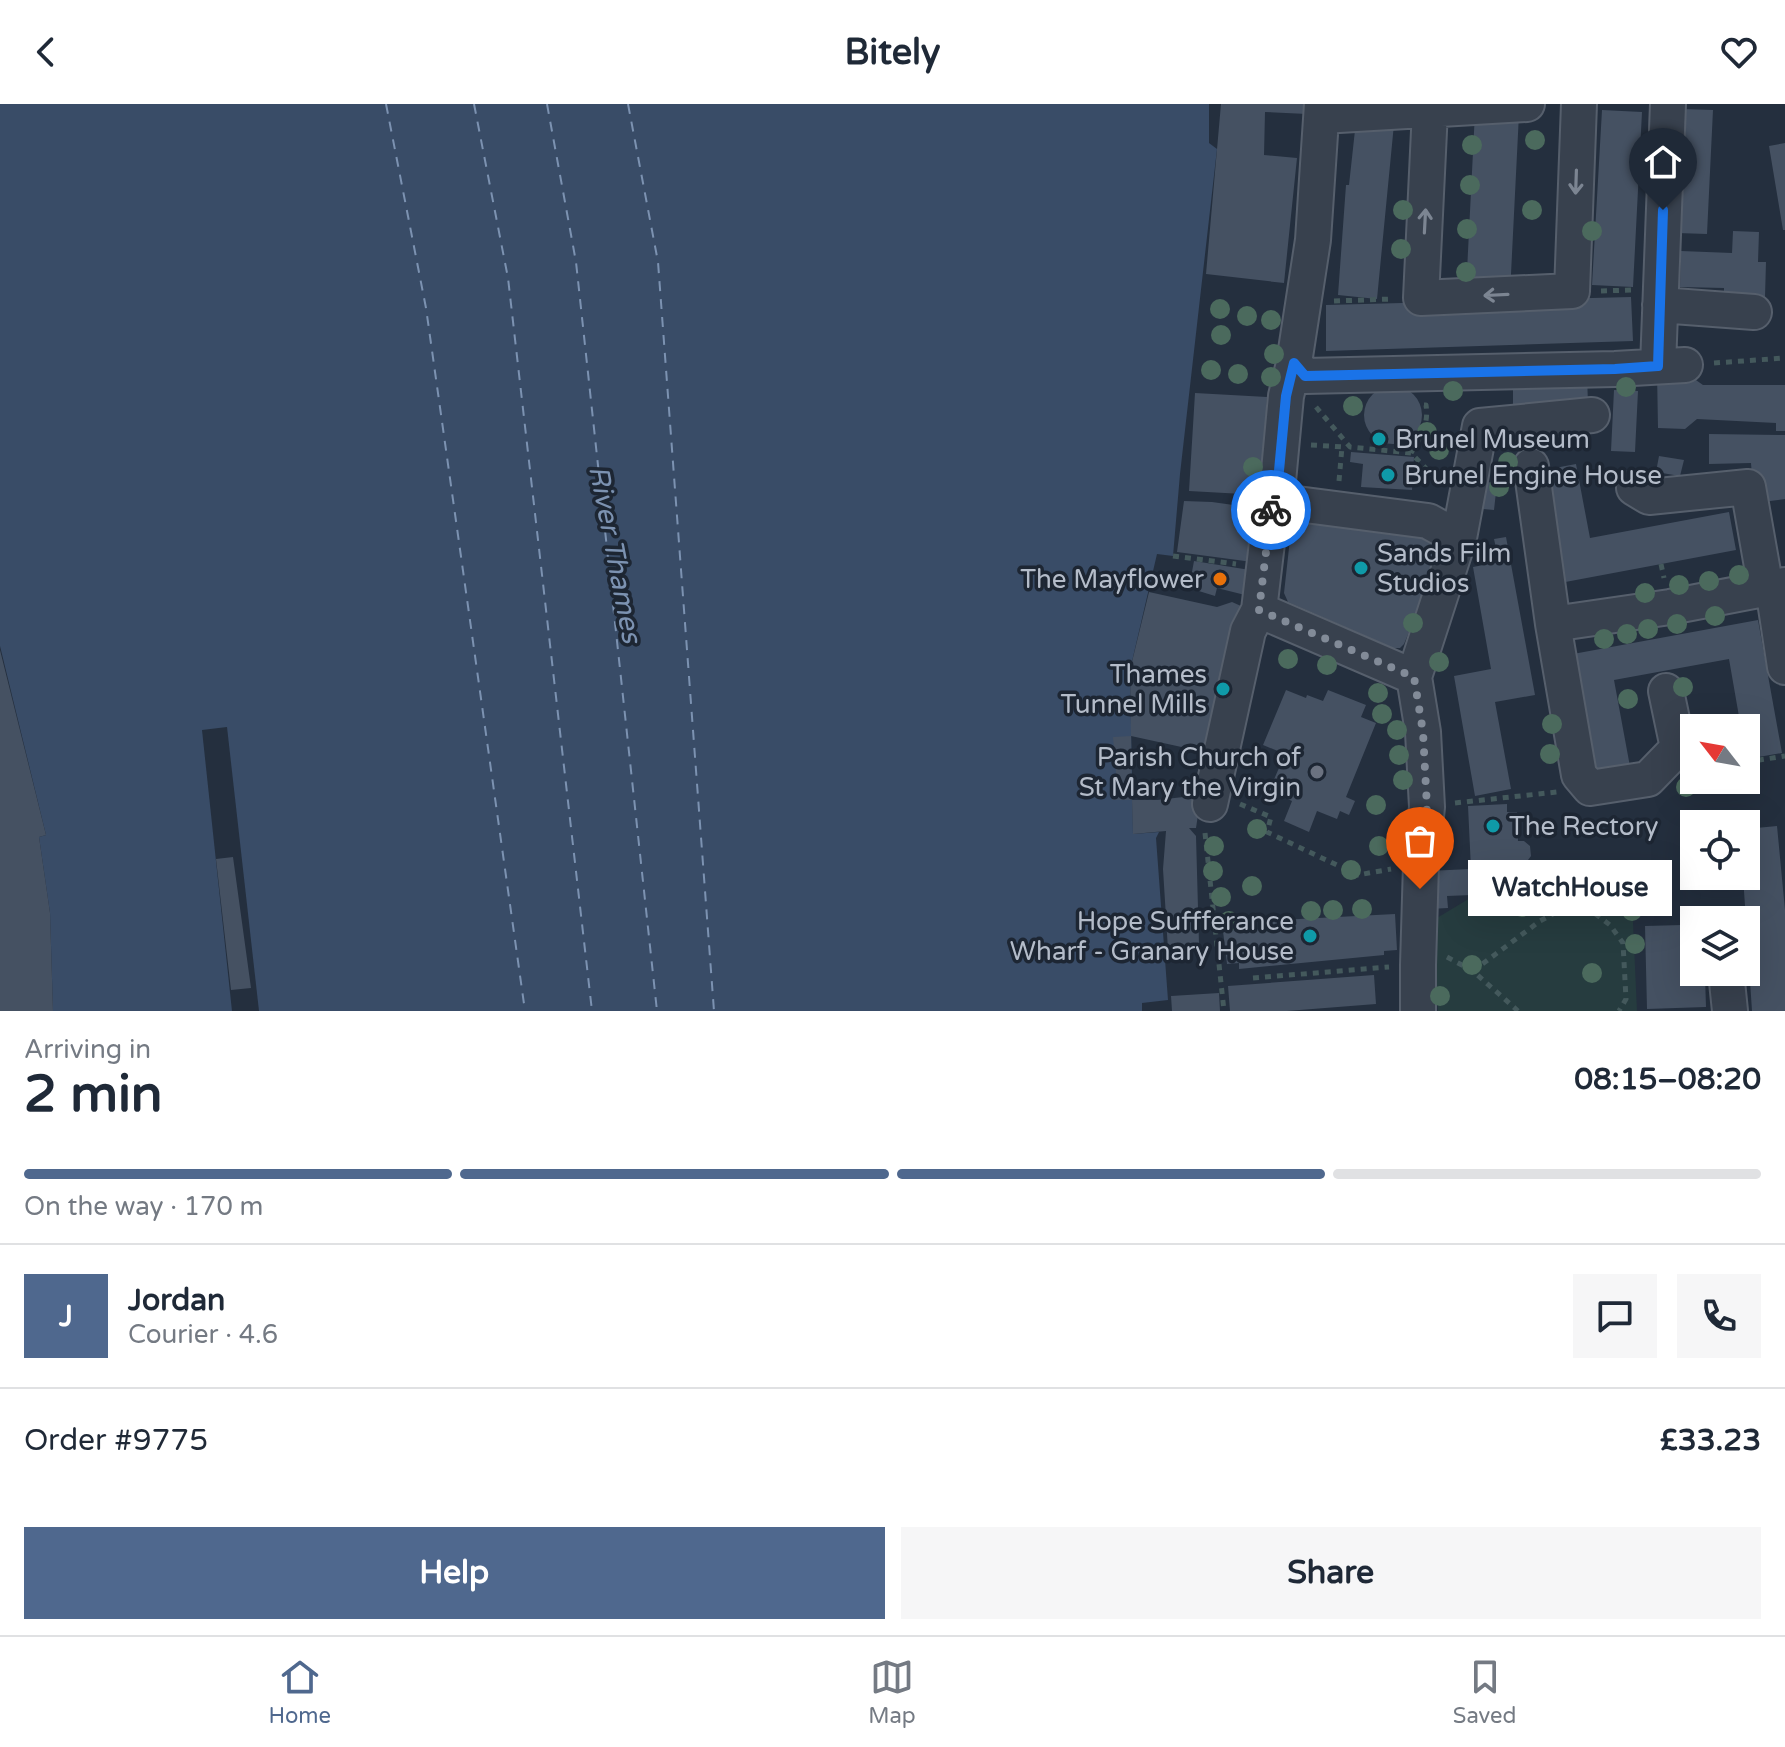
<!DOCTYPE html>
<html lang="en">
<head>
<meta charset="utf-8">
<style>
  :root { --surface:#fff; --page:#f6f6f7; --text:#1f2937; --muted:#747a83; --line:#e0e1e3; --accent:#4f688e }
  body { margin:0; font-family:"Varela Round",sans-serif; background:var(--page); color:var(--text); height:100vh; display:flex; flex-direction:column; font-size:30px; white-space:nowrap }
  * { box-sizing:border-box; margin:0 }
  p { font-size:26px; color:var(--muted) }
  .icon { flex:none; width:44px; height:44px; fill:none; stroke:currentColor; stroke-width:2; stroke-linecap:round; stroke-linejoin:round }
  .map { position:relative; height:907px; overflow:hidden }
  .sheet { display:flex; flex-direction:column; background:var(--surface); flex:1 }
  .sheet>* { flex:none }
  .needle { width:52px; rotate:301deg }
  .controls { position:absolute; left:1680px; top:610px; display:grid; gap:16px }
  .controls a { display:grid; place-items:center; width:80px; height:80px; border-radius:0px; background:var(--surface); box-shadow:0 8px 32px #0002; font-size:40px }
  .pin { position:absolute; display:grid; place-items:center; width:68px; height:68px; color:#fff; margin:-82px -34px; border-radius:50% 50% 50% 0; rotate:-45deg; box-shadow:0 0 8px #0007 }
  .pin .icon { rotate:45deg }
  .courier { position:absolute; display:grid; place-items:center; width:80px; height:80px; margin:-40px; border:6px solid #1a73e8; border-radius:50%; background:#fff; color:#222; box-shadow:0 2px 10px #0007 }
  .bubble { position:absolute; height:56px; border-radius:0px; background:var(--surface); box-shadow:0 8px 32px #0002; font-size:26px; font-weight:700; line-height:56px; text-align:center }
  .summary em { font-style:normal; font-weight:700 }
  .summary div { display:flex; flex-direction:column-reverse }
  .summary { display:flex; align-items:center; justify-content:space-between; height:136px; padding:0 24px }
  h1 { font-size:52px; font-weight:700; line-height:60px }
  .bar { display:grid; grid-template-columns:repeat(4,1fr); gap:12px 8px; align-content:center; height:96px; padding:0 24px }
  .bar i { height:10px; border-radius:6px; background:var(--line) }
  .bar .active { background:var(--accent) }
  .bar p { grid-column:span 4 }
  .line { display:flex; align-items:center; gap:20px; padding:0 24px; border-top:2px solid var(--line) }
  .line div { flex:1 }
  .round { display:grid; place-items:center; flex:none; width:84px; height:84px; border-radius:0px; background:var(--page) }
  .cta { display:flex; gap:16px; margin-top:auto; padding:16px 24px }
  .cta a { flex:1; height:92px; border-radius:0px; background:var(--accent); color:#fff; font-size:32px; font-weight:700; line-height:92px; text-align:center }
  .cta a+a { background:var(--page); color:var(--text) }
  header { display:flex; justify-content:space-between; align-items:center; height:104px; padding:0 24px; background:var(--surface); font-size:36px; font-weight:700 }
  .menu { display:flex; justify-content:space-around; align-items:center; height:112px; border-top:2px solid var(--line); background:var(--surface); font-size:22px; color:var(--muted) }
  .menu a { display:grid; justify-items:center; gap:4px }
  .menu .active { color:var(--accent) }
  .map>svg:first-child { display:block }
</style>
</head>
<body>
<header><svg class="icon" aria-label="back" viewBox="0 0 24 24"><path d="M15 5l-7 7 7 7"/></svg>Bitely<svg class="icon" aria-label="heart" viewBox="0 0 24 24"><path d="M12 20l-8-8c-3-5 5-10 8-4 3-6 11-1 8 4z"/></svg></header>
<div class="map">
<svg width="1785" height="907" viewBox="0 0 1785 907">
  <rect width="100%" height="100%" fill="#242f3e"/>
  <path fill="#263c3f" d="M1631,774l6,133h-199l-6,-90 58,-35z"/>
  <path fill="#394c67" d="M0,0h1209v39l8,6 -37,325 -7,82 -16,-2 -27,116 3,164 26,-2 -3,6 12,162 -26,3v8h-1089l-3,-98 -11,-76 7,-2 -46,-189z"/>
  <path fill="#242f3e" d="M227,623l32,284h-27l-30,-281z"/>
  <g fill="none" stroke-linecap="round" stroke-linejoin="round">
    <path stroke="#7c92b1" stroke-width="2" stroke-dasharray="10 8" stroke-linecap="butt" d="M386,0l40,204 99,703
      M474,0l34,174 84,733
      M547,0l29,158 81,749
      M628,0l30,158 56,749"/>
  </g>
  <path fill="#455162" d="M1221,0h85l1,10 -42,-2 -1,43 33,3 -13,125 -78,-9z
    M1682,5l31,1 -6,124 -30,-1z
    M1602,6l40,2 -9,175 -41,-2z
    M1475,8l44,2 -9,180 -44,-3z
    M1356,17l38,3 -17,175 -39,-4 8,-110h3z
    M1785,39v87h-2l-14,-84z
    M1733,127l26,1 -1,30h8l-1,35 -41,-2v-7l-44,-1 1,-36 51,2z
    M1631,193l2,44 -307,10v-46z
    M1683,267l20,14h82v46h-9v-8l-79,-4 -12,10 -27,-1 -1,-56z
    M1587,271l1,29 -75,1v-28z
    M1364 311a29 29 0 1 1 58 0a29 29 0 1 1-58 0Z
    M1614,286l24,1 -3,61 -24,-1z
    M1195,289l72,4 -6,98 -72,-4z
    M1709,330l76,1v64l-31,4 -3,-40 -42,1z
    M1351,348l63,5 -2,33 -51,-3 2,-23 -13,-2z
    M1659,352l25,4 -4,16 -24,-4z
    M1576,360l14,74 139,-26 7,38 -176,33 -21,-112z
    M1486,378l11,1 -3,27 -11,-1z
    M1184,397l28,1 50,7 -3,14 32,2 1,-10 86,10 68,18 -42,101 -4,4h-7l-105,-46 -4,-9 7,-63 -32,-2 -8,32 -6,1 -68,-9z
    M1506,433l29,158 -40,7 16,87 -36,7 -21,-120 37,-7 -18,-102 26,-5 -5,-23z
    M1194,457l56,9 -5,25 -28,-7 -2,8 -26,-8z
    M1149,488l68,15 15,-5 9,4 -32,147 -78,-17 -1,-66z
    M1758,516l24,133 -35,6 -1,-31h-5l-12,-69 -115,21 17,92 -36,6 -22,-124z
    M0,546l46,185 -7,2 11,76 3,98h-53z
    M1286,586l20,8 1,-3 16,6 5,-11 38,15 -5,12 15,6 -30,74 9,4 -6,14 -9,-4 -3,8 -20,-8 -8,21 -25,-11 8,-20 -23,-10 16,-37 -22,-9z
    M1131,632l1,64h25l44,-5 -5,33h-7l7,8 3,108 -31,6 -5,-81 3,-38 -33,3 -1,-34h-20v-14l5,-1 -4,-48z
    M1507,700v8h10l1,29h6l6,5 1,10 -6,8 -54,5 1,26 -25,1 1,12 -19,1 -2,-38 44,-2 -3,-63z
    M1777,722l8,84v101h-33l-9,-135h3v-47z
    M233,753l18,131 -20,2 -15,-131z
    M1395,810l2,36 -13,1v4l-145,14v-6l-12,1 -5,-41z
    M1682,821v14h12v30h-14v8l25,-1 1,31 -59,2 -2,-83z
    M1374,871l2,29 -89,7h-57l-2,-25z
    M1219,889l1,18h-48l-1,-15z"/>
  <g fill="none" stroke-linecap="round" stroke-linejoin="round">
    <g stroke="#565f6c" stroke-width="38">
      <path id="minor" d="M1430,6l-9,188 151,-7 7,-187
        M1322,12l205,-12
        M1660,201l94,7
        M1294,259l11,13 310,-7 70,-4
        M1658,262l10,-262
        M1531,362l22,158 26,151 11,13 58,-9 30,-31 -12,-57
        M1634,384l15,9 99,-10 18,102
        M1275,391l7,7 146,19 31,17
        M1773,484l12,79
        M1259,506l155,67
        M1553,520l117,-17 115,-22
        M1210,700l38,-173 11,-21 13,-109 5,-9 9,-96 8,-33 19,-123 9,-136
        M1726,868l4,39
        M1418,907v-46l3,-101 6,-57 -4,-75 -9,-55 45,-139 21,-112 112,-11"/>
    </g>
    <path stroke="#44595c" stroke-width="5" stroke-dasharray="6 6" stroke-linecap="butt" d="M1601,187l30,-1
      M1334,197l58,-2
      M1714,259l71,-5
      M1316,303l34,40 61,6 28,29
      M1311,341l34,2
      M1411,349c10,-16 18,-29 15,-48h-2
      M1339,377l3,-34
      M1173,452l63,8
      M1661,460l3,14
      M1746,658l39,-6
      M1455,699l102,-11
      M1240,700l31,13 -4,15 91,43 33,-6
      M1205,729l19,178
      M1447,853l26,14 45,40
      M1473,867l67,-50 26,-14 23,2 21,16 13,18 3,56 -7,12
      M1253,874l136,-11"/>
    <use href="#minor" stroke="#38414e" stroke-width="34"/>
  </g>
  <g fill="#4b6a5d">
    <circle cx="1535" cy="36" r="10"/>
    <circle cx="1472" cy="41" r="10"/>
    <circle cx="1470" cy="81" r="10"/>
    <circle cx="1403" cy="106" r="10"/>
    <circle cx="1532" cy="106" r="10"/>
    <circle cx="1467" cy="125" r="10"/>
    <circle cx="1592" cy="127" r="10"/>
    <circle cx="1401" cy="145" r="10"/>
    <circle cx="1466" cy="168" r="10"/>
    <circle cx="1220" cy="205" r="10"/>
    <circle cx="1247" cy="212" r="10"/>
    <circle cx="1271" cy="216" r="10"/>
    <circle cx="1221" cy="231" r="10"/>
    <circle cx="1274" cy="250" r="10"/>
    <circle cx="1211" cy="266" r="10"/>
    <circle cx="1238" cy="270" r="10"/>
    <circle cx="1271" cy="273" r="10"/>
    <circle cx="1626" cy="283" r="10"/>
    <circle cx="1453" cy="287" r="10"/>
    <circle cx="1353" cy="302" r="10"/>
    <circle cx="1427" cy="328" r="10"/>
    <circle cx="1439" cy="346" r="10"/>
    <circle cx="1508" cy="358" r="10"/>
    <circle cx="1253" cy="363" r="10"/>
    <circle cx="1499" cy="383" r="10"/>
    <circle cx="1739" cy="471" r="10"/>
    <circle cx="1709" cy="477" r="10"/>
    <circle cx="1679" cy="481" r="10"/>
    <circle cx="1645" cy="489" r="10"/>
    <circle cx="1715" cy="512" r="10"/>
    <circle cx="1413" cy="519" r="10"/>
    <circle cx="1677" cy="520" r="10"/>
    <circle cx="1648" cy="525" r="10"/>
    <circle cx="1627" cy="530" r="10"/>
    <circle cx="1604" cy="535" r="10"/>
    <circle cx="1288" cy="555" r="10"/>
    <circle cx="1439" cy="558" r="10"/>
    <circle cx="1327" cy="561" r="10"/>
    <circle cx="1683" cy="583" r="10"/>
    <circle cx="1378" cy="589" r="10"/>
    <circle cx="1628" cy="595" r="10"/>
    <circle cx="1382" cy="610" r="10"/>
    <circle cx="1552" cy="620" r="10"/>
    <circle cx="1397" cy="626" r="10"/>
    <circle cx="1550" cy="650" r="10"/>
    <circle cx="1399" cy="651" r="10"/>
    <circle cx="1403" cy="676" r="10"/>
    <circle cx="1686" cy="683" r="10"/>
    <circle cx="1376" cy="701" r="10"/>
    <circle cx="1257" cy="725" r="10"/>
    <circle cx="1214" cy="742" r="10"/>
    <circle cx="1379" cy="742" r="10"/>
    <circle cx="1351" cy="766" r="10"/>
    <circle cx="1213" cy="767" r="10"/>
    <circle cx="1252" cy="782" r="10"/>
    <circle cx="1221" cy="793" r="10"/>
    <circle cx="1604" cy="794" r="10"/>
    <circle cx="1493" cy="798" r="10"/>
    <circle cx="1572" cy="800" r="10"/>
    <circle cx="1547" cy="802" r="10"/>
    <circle cx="1522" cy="803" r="10"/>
    <circle cx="1362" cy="805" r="10"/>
    <circle cx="1333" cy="806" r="10"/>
    <circle cx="1311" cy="807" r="10"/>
    <circle cx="1632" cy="807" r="10"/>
    <circle cx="1229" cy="817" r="10"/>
    <circle cx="1635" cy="840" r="10"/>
    <circle cx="1472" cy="861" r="10"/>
    <circle cx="1592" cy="869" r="10"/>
    <circle cx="1440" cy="892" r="10"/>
  </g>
  <defs><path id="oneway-shaft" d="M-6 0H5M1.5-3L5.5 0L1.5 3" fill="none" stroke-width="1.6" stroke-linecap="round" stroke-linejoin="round" transform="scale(2)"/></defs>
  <g stroke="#7c8592">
    <use href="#oneway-shaft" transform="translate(1576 78) rotate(92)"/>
    <use href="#oneway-shaft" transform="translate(1425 117) rotate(-87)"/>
    <use href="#oneway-shaft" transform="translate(1496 191) rotate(177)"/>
  </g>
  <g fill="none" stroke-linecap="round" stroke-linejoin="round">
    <path stroke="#828b98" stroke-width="8" stroke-dasharray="0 14.4" d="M1271,406l-12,100 155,67 9,55 4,75 -7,82"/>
    <path stroke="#1a73e8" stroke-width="10" d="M1271,406l1,-9 5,-9 9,-96 8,-33 11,13 310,-7 43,-3 5,-156"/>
  </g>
  <g fill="#0f9aa8" stroke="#1d2633" stroke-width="3">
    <circle cx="1379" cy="335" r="8"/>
    <circle cx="1388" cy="371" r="8"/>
    <circle cx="1361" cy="464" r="8"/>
    <circle cx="1223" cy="585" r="8"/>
    <circle cx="1493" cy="722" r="8"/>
    <circle cx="1310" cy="832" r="8"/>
  </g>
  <circle fill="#e8710a" stroke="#1d2633" stroke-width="3" cx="1220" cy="475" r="8"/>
  <circle fill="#6b7280" stroke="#1d2633" stroke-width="3" cx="1317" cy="668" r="8"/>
  <g text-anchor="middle" stroke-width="7" stroke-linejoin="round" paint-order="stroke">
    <g font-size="26" fill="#b4bcc9" stroke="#1d2633" text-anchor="start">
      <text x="1395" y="344">Brunel Museum</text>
      <text x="1404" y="380">Brunel Engine House</text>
      <text x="1377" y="458">Sands Film<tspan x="1377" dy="30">Studios</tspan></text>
      <text x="1204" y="484" text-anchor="end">The Mayflower</text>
      <text x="1207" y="579" text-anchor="end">Thames<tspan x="1207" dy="30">Tunnel Mills</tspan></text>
      <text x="1301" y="662" text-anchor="end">Parish Church of<tspan x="1301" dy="30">St Mary the Virgin</tspan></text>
      <text x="1509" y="731">The Rectory</text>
      <text x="1294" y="826" text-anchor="end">Hope Suffferance<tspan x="1294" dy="30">Wharf - Granary House</tspan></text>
    </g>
    <g font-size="28" font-style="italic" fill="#7c92b1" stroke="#1d2633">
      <text transform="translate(616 450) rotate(79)" y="10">River Thames</text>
    </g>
  </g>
</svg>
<div class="controls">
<a><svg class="needle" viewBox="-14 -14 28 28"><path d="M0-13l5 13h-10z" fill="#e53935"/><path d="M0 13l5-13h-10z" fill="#747a83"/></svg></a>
<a><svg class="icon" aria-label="locate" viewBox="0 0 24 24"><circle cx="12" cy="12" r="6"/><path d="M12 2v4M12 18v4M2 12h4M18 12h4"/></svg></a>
<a><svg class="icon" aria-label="layers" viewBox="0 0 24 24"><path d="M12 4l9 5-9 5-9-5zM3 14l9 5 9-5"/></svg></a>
</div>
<div class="pin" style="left:1420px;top:785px;background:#ea580c"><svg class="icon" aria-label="bag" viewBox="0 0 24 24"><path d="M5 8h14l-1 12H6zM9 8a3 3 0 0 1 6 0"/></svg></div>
<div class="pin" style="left:1663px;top:106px;background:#1f2937"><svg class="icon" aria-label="home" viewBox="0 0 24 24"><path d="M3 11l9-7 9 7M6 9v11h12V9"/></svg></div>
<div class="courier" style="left:1271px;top:406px"><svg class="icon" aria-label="bike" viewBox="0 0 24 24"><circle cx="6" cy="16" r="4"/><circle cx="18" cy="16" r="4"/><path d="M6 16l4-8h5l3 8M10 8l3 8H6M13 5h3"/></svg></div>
<div class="bubble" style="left:1468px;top:756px;width:204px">WatchHouse</div>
</div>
<section class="sheet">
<div class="summary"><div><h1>2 min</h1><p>Arriving in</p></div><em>08:15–08:20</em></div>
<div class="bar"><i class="active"></i><i class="active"></i><i class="active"></i><i></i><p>On the way · 170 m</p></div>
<div class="line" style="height:144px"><b class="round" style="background:var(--accent);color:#fff">J</b><div><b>Jordan</b><p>Courier · 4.6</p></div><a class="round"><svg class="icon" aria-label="chat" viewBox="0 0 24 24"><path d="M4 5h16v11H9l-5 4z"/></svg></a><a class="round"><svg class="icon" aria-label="phone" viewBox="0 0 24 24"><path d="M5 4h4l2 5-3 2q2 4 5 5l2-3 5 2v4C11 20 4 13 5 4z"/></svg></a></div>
<div class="line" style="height:104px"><div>Order #9775</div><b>£33.23</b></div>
<div class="cta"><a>Help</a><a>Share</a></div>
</section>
<nav class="menu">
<a class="active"><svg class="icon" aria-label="home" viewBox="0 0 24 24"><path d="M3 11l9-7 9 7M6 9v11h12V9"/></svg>Home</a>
<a><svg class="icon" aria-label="map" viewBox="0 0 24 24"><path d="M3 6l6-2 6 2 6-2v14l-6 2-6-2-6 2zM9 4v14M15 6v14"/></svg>Map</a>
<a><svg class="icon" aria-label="saved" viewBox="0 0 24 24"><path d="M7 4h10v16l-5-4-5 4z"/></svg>Saved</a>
</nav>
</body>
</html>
